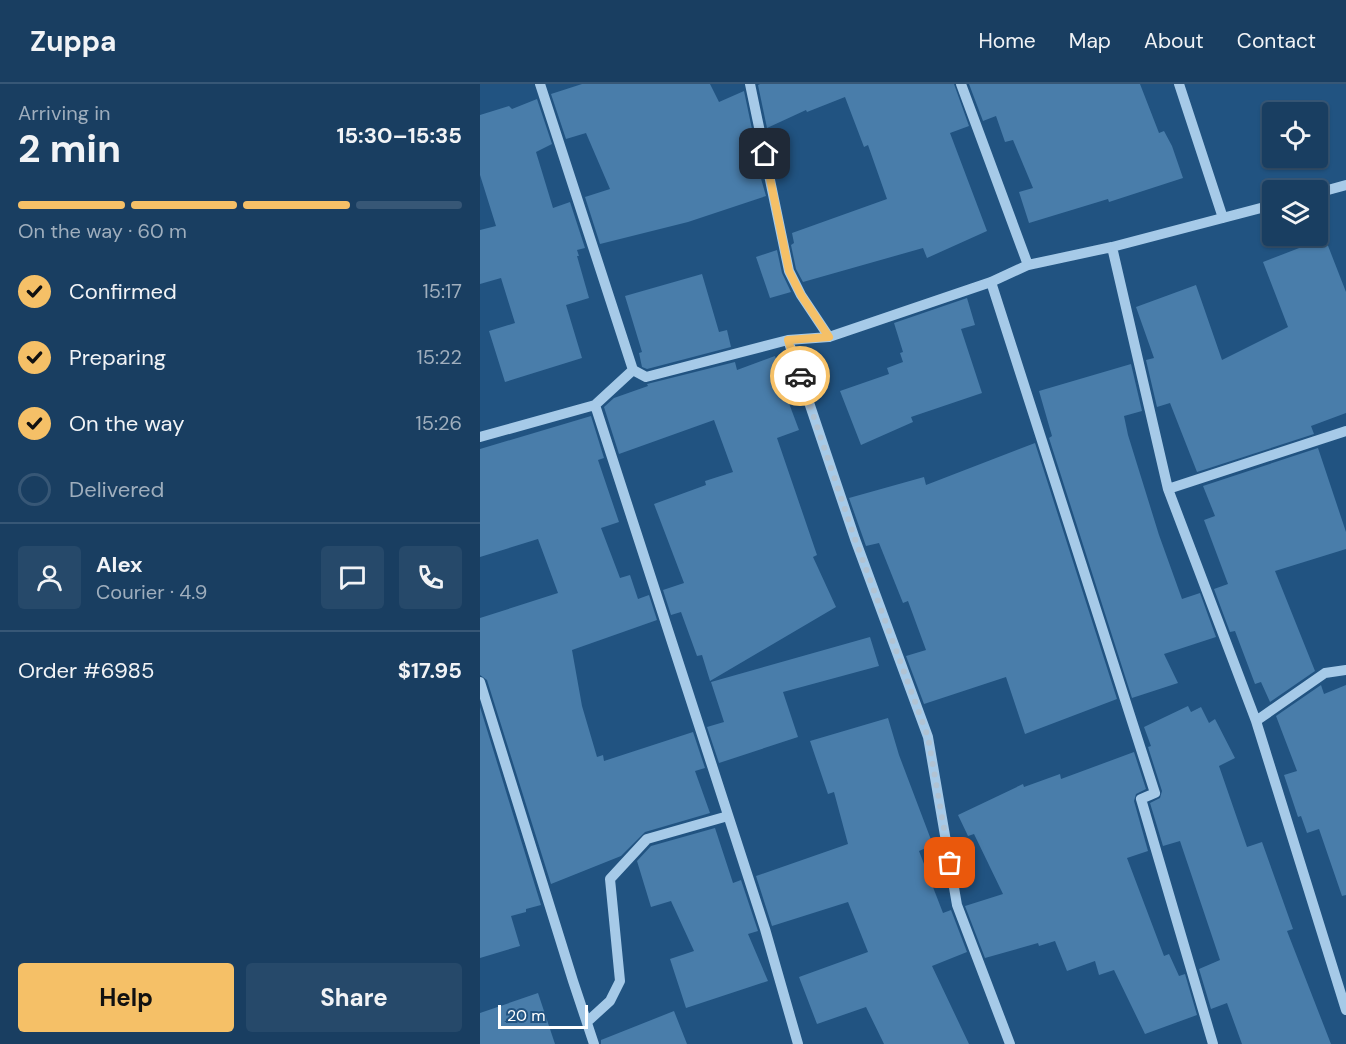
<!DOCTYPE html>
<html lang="en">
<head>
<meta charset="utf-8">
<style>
  :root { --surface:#193e61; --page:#26496a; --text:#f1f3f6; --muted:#9faebd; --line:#375776; --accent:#f5c067 }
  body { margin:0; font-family:"DM Sans",sans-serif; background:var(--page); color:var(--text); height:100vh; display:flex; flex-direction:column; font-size:22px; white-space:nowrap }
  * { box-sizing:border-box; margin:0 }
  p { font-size:20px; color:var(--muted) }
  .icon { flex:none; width:33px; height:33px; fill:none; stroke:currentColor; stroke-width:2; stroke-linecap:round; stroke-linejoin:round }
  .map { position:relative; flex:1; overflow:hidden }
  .side { display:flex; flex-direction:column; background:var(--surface); width:480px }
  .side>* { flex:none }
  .buttons { position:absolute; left:782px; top:18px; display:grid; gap:12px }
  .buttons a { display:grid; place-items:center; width:66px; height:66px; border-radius:6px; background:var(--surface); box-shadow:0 2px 4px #0004,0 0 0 2px var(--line); font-size:30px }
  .scale { position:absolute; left:18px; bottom:15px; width:90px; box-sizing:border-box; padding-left:6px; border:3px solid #fff; border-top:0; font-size:16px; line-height:21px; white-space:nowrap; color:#fff; -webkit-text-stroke:4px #215381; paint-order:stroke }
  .pin { position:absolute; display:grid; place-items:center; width:51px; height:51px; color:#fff; margin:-26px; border-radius:12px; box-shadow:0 3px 9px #0006 }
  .courier { position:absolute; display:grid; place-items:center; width:60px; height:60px; margin:-30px; border:4px solid #f5c067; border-radius:50%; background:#fff; color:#222; box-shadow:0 2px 8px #0007 }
  .head em { font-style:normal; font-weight:700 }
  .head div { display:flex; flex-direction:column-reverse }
  .head { display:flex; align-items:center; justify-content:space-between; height:102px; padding:0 18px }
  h1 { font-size:39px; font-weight:700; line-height:45px }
  .bar { display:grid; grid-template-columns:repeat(4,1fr); gap:9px 6px; align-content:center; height:72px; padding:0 18px }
  .bar i { height:8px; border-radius:4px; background:var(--line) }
  .bar .active { background:var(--accent) }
  .bar p { grid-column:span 4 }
  .line { display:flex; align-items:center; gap:15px; padding:0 18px; border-top:2px solid var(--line) }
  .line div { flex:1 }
  .round { display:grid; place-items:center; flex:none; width:63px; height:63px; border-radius:6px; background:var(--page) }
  ol { padding:0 18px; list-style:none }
  li { display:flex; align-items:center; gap:18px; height:66px }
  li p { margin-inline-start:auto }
  li .icon { padding:6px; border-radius:50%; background:var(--accent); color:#111; stroke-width:4 }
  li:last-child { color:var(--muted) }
  li i { width:33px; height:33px; border:3px solid var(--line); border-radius:50% }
  .button { display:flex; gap:12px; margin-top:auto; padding:12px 18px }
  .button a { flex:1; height:69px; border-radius:6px; background:var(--accent); color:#111; font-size:24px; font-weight:700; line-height:69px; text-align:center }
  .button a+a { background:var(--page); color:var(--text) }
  header { display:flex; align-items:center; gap:36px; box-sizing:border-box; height:84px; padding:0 30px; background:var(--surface); border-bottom:2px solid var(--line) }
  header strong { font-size:28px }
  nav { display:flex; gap:33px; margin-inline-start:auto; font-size:21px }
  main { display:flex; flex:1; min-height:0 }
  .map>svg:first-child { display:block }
</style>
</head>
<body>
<header>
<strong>Zuppa</strong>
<nav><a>Home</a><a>Map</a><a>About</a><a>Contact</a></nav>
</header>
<main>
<section class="side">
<div class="head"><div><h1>2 min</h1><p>Arriving in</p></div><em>15:30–15:35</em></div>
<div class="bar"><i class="active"></i><i class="active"></i><i class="active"></i><i></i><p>On the way · 60 m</p></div>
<ol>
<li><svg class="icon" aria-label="check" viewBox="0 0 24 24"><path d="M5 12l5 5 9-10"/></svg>Confirmed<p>15:17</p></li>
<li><svg class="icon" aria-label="check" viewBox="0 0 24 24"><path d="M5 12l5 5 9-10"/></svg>Preparing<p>15:22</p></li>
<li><svg class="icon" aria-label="check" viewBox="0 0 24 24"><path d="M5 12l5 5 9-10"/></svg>On the way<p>15:26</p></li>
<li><i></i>Delivered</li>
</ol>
<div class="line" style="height:108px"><a class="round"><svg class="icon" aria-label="person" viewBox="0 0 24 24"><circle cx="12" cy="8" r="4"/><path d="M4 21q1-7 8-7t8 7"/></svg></a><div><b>Alex</b><p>Courier · 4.9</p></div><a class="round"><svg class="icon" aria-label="chat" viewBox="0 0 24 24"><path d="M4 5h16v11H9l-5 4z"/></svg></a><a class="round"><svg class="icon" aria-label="phone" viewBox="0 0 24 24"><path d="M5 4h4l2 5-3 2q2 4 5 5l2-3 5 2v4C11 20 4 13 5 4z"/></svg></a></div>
<div class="line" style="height:78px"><div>Order #6985</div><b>$17.95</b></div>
<div class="button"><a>Help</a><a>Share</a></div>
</section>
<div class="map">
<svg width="866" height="960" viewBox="0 0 866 960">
  <rect width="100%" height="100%" fill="#215381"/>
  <path fill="#497daa" d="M102,0h128l9,18 25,-11 9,43 -6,3 12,28h-2l9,31 -78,26 -88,22 -15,-47 25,-8 -24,-56 -20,6 -15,-45z
    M280,0h194l15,42 -19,7 37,98 -60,27 -4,-10 -120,34 -7,-13 -5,-24 3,-2 -2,-10 95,-34 -19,-54 -4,2 -19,-50 -38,15 -1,-2 -39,18 -9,-43z
    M489,0h171l19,49 5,-2 8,15 11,32 -74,24 -1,-3 -79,24 -10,-31 14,-4 -20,-48 -8,2 -9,-26 -13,5z
    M57,15l15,45 -16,8 17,56 17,-6 15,46 -8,2 2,6h-2l12,42 -23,7 16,53 -77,24 -16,-51 26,-8 -14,-45 -21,6v-54l16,-4 -16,-51v-60l29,-9 3,3z
    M845,154l21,54v121l-35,13 3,8 -117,38 -27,-69 -13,4 -11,-47 8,-2 -18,-51 60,-22 26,75 66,-33 -25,-65z
    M297,166l5,23 9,19 -21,6 -14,-41z
    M222,190l17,58 8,-2 4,17 -84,22 -5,-2 -3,-14 3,-1 -17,-56z
    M487,214l8,27 -14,4 21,64 -71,24 2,5 -52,23 -21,-54 49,-17 -2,-6 16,-6 -3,-9 3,-1 -9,-29z
    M295,272l9,25 -3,1 18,48 -22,8 40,117 -4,2 23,50 -126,74 -8,-26 -5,1 -16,-44 -10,3 -8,-25 21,-7 -30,-79 52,-19 -1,-4 28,-9 -19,-52 -95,34 -15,-47 10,-9 34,-12 -1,-2 88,-22 2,8z
    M651,280l11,47 -18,5 4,19 31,100 23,64 18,-6 16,44 -52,17 14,29 -46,15 -83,-260 3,-2 -13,-45z
    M111,332l13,42 -6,2 21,62 -18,6 19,50 10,-3 8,24 11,-4 8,25 -85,30 10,56 15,51 6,-2 1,6 89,-29 12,36 -10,3 15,42 -65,19 -24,24 -70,28 -64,-204 -7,-5v-57l78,-25 -20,-54 -58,18v-108z
    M555,359l82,256 -92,35 -19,-57 -82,27 -18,-48 20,-6 -18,-49 -5,2 -24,-60 -13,3 -17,-48 75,-21 2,8z
    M838,364l28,84v17l-71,22 40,100 -45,31 -9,-20 -6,2 -20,-53 -5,1 -16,-43 14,-5 -24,-64 11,-4 -12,-30z
    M390,553l9,29 -96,26 15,45 -79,26 -12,-36 17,-5 -13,-40z
    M841,601l3,9 22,-9v210l-4,1 -23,-67 -12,4 -6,-17 -3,1 -14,-42 13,-4 -21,-55z
    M708,622l3,6 10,-5 8,16 6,-4 20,39 -16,8 28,81 15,-5 31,87 -6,2 44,113h-89l-15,-41 -16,6 -12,-40 21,-9 -40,-119 -17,5 -13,-43 10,-5 2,-7 -14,-44 3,-1 -7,-19z
    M0,623l61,198 -15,4v3l-15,4 9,30 -40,12z
    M408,634l11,37 34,90 -14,6 24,62 8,-3 16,42 -35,14 37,78h-85l-18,-37 -49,17 -18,-47 69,-25 -20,-50 -76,24 -16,-50 92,-32 -14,-52 -6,2 -18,-53z
    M654,668l12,37 -10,5 -2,7 14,50 -21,7 37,98 5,-2 10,22 6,-2 12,41 -52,19 -31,-64 -15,5 -4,-14 -28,10 -12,-30 -16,5 -1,-3 -53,15 -20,-52 38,-12 -29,-60 -6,2 -10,-21 65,-31 1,3 36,-13 1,5z
    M235,744l18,55 8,-3 17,51 -10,3 20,47 -82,27 -16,-49 24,-8 -23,-50 -20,6 -14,-46 14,-15z
    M58,909l17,51h-75v-31z
    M194,927l13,33h-86v-4z"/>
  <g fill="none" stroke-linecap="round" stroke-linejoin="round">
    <path stroke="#a6cae8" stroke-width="10" d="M60,0l93,286
      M270,0l39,187 12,24 28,42
      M481,0l67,181
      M699,0l44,134
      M837,109l29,-8
      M632,163l56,242 88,232 90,289
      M511,198l164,511 -14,6 72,245
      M308,256l67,199 73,198 29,168 53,139
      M115,321l170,524 33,115
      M0,353l115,-32 38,-35 13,7 142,-37 41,-3 162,-55 37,-17 84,-18 160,-42
      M688,405l178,-58
      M0,598l93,299 21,63
      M776,637l69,-48 21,-3
      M107,938l23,-21 10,-20 -10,-102 37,-40 81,-23"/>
  </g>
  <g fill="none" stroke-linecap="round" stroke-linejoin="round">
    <path stroke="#b1c3d3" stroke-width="6" stroke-dasharray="0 10.8" d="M320,292l55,163 73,198 22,126"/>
    <path stroke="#f5c067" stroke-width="8" d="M285,70l24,117 12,24 28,42 -41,3 12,36"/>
  </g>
</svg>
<div class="buttons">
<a><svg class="icon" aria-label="locate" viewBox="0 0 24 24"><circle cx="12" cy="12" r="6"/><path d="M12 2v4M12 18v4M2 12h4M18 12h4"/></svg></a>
<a><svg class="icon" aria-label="layers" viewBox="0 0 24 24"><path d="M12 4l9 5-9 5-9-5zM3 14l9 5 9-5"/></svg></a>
</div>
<div class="scale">20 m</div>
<div class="pin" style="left:470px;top:779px;background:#ea580c"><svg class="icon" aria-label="bag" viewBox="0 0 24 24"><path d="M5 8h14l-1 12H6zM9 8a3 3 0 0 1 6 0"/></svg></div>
<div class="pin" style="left:285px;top:70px;background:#1f2937"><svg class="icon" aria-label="home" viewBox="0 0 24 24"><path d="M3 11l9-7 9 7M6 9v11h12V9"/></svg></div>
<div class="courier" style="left:320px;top:292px"><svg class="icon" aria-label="car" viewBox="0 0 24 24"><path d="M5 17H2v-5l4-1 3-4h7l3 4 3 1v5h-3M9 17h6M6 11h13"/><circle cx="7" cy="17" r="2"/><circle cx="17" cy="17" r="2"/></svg></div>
</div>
</main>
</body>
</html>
